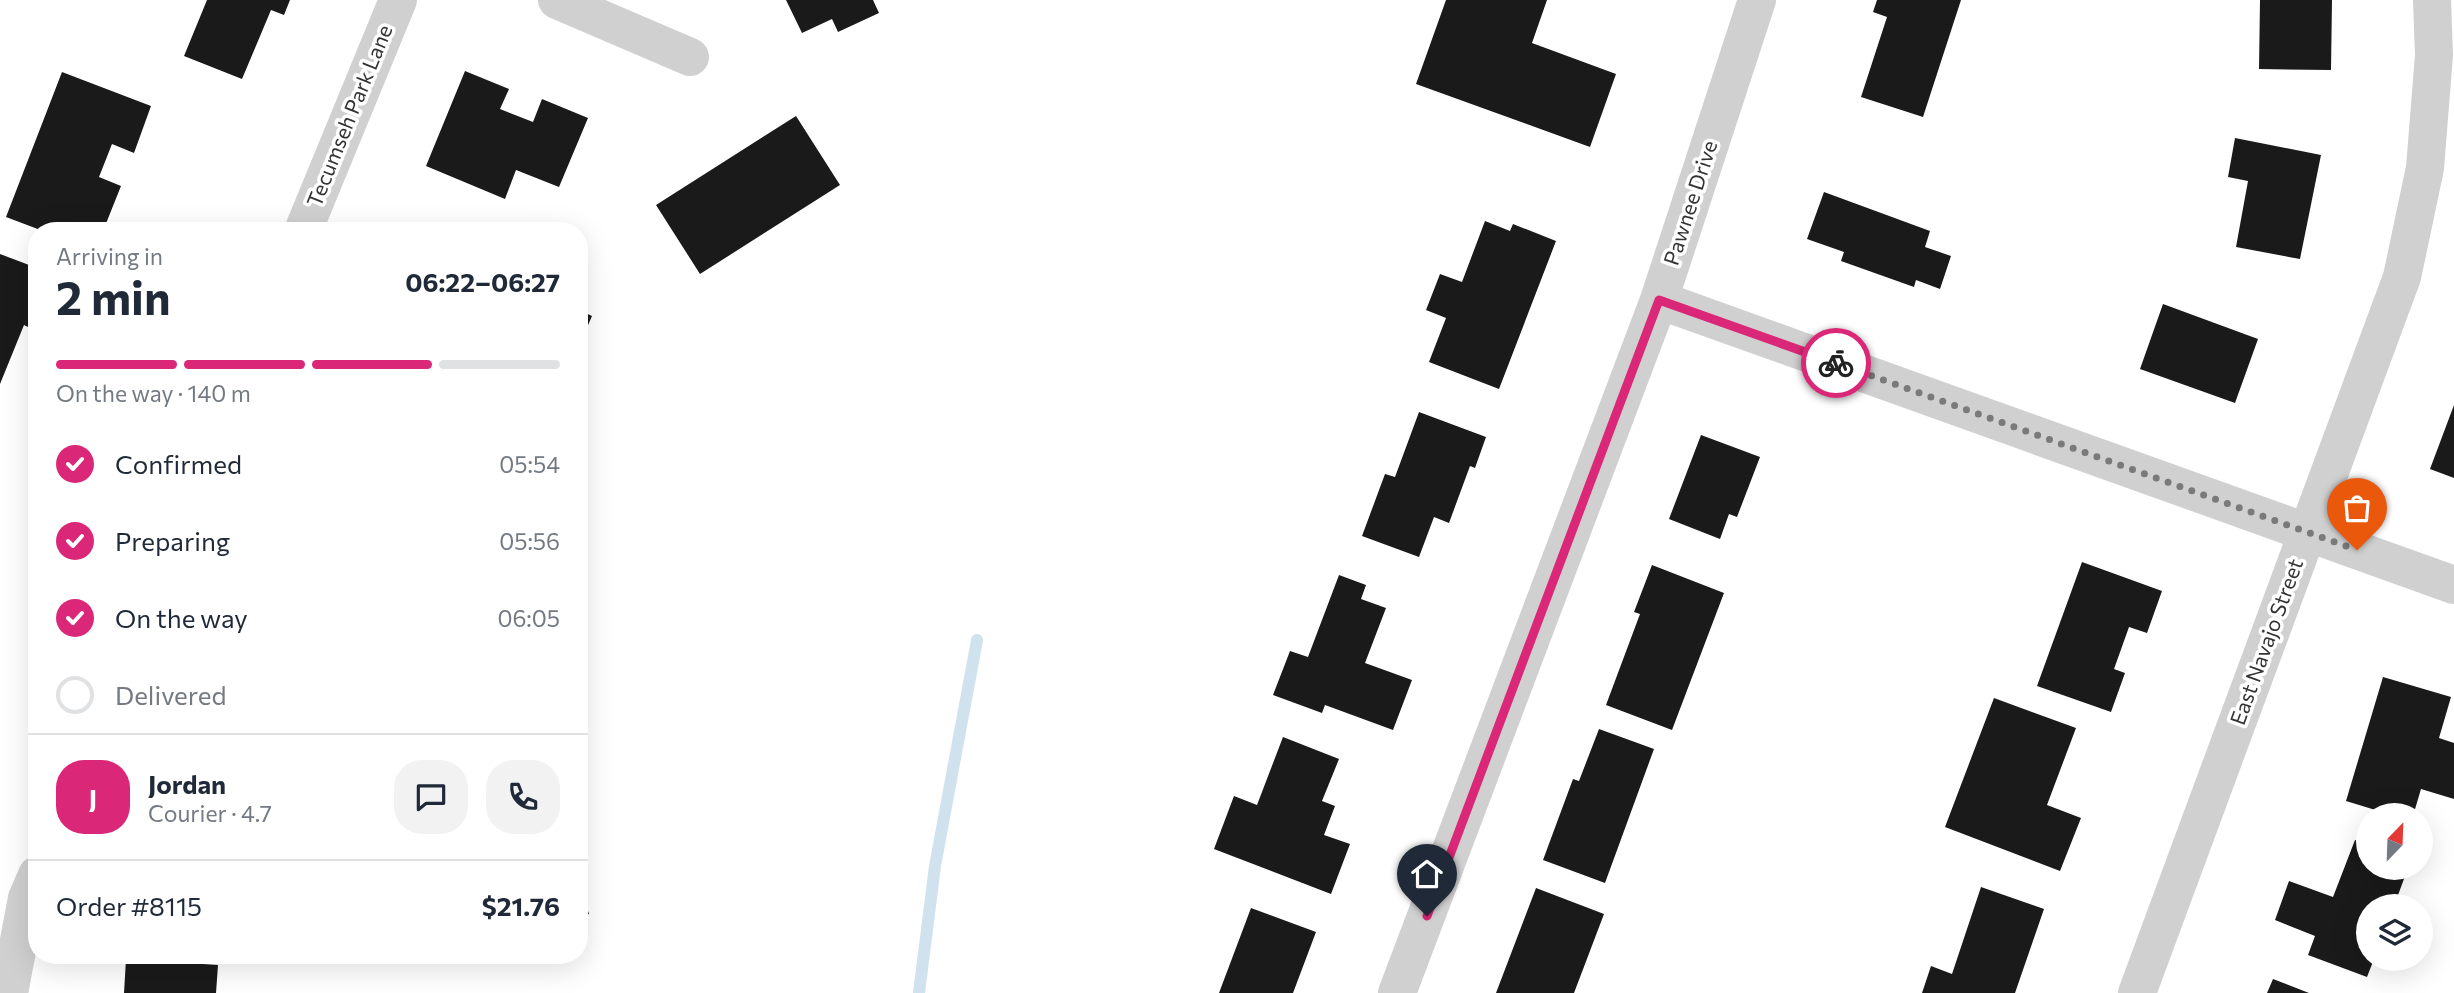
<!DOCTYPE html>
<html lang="en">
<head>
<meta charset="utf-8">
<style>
  :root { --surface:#fff; --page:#f2f2f3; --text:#1f2937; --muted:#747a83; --line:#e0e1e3; --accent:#db2777 }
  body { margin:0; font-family:Commissioner,sans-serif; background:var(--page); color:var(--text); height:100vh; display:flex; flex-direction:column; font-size:26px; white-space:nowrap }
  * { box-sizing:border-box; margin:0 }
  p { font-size:23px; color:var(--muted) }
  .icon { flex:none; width:38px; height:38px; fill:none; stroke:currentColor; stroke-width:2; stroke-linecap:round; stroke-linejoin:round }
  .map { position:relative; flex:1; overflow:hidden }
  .sheet { position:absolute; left:28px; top:222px; width:560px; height:742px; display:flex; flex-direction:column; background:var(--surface); border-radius:28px; box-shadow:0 7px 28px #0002 }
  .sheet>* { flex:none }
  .needle { width:46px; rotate:23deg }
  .buttons { position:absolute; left:2356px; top:803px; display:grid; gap:14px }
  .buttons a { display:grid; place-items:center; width:77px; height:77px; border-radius:50%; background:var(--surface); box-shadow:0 7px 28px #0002; font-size:35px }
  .pin { position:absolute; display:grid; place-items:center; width:60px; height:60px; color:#fff; margin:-72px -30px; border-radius:50% 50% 50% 0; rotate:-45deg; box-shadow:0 0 7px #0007 }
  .pin .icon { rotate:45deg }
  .courier { position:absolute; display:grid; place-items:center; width:70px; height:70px; margin:-35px; border:5px solid #db2777; border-radius:50%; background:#fff; color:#222; box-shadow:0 2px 9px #0007 }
  .summary em { font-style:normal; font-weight:700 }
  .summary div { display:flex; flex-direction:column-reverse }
  .summary { display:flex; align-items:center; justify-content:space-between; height:119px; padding:0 28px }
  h1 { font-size:46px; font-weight:700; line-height:52px }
  .bar { display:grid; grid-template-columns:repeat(4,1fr); gap:10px 7px; align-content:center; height:84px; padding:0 28px }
  .bar i { height:9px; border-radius:5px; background:var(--line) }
  .bar .active { background:var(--accent) }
  .bar p { grid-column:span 4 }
  .line { display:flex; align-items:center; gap:18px; padding:0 28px; border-top:2px solid var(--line) }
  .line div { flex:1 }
  .round { display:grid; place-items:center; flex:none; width:74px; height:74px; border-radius:28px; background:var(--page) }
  ol { padding:0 28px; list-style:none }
  li { display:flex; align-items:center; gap:21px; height:77px }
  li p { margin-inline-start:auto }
  li .icon { padding:7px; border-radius:50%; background:var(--accent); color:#fff; stroke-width:4 }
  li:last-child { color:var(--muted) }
  li i { width:38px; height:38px; border:4px solid var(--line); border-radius:50% }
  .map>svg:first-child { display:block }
</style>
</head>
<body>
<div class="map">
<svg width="2454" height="993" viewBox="0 0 2454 993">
  <rect width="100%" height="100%" fill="#fff"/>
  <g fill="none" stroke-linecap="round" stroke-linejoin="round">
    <path stroke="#cfe2ee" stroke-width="12" d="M919,993l16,-127 42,-226"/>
  </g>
  <path fill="#1a1a1a" d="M207,0h83l-6,15 -13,-5 -29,69 -58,-23z
    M786,0h87l6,13 -41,19 -6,-13 -30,14z
    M1446,0h101l-15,43 84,31 -26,73 -174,-63z
    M1877,0h84l-38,117 -62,-20 26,-80 -14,-5z
    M2260,0h72l-1,70 -72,-1z
    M465,71l44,18 -9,20 33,13 9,-23 46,19 -29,69 -43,-17 -11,29 -79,-33z
    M62,72l89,34 -17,47 -22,-9 -13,33 22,9 -18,45h-60l-37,-14z
    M796,116l44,69 -140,89 -44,-69z
    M2235,138l86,17 -21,104 -64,-12 12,-66 -20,-4z
    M1824,192l106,39 -5,16 26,9 -11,33 -24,-9 -2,7 -73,-26 3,-9 -37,-13z
    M1485,221l25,10 3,-7 43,17 -57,148 -70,-27 17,-44 -20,-8 14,-36 22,8z
    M0,254l37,14v56l-3,6 -10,-5 -24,59z
    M2163,304l95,35 -23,64 -95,-34z
    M579,310l13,6 -13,30z
    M2454,405v73l-24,-9z
    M1419,412l67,25 -11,31 -5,-2 -21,57 -15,-6 -15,40 -57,-21 23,-62 10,3z
    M1701,435l59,22 -23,60 -8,-3 -9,25 -51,-20z
    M2082,562l80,29 -15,42 -18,-6 -15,42 11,4 -14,39 -74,-26z
    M1652,565l72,28 -52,137 -66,-25 34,-91 -6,-2z
    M1339,575l27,10 -5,14 25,9 -21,55 47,17 -19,50 -68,-25 -3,8 -49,-18 17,-44 18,6z
    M2383,677l68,20 -12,41 15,5v56l-33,-10 -8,27h-18l-49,-15z
    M1994,698l82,30 -29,77 34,13 -21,53 -115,-44z
    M1599,729l55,20 -49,134 -62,-23 30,-81 6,2z
    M1283,737l56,22 -17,42 13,5 -11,29 26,9 -19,50 -117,-45 20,-53 23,9z
    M2355,840l13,4v24h40l-14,38h-26v53h6l-7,18 -59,-22 7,-19 -40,-16 14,-39 44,16z
    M579,883l10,31 -10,2z
    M1981,887l63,22 -29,84h-93l9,-27 21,8z
    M1536,888l68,26 -30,79h-78z
    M1251,908l65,24 -23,61h-74z
    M126,959l92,6 -2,28h-92z
    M2273,979l36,14h-42z"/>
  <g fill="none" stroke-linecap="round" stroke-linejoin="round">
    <path stroke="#d0d0d0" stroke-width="38" d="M557,0l133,57
      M303,231l95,-231
      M1659,300l795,285
      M9,993l18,-95 10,-23
      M1397,993l262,-693 98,-300
      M2137,993l265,-716 23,-109 9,-113 -2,-55"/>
  </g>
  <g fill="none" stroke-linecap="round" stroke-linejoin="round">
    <path stroke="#7a7a7a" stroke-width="7" stroke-dasharray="0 12.6" d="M1836,363l521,187"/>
    <path stroke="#db2777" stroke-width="9" d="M1427,916l232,-616 177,63"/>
  </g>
  <g text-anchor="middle" stroke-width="7" stroke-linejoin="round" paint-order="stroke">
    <g font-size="21" fill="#333" stroke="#fff">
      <text transform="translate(350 116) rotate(-68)" y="7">Tecumseh Park Lane</text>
      <text transform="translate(1691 203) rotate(-72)" y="7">Pawnee Drive</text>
      <text transform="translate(2267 642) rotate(-70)" y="7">East Navajo Street</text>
    </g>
  </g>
</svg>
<div class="buttons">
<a><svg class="needle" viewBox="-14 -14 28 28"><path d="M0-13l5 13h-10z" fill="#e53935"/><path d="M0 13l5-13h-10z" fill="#747a83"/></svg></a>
<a><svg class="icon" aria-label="layers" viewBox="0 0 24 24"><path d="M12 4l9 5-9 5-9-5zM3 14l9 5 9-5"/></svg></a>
</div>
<div class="pin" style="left:2357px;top:550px;background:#ea580c"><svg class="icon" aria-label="bag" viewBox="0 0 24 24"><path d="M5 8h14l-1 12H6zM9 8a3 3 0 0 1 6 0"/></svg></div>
<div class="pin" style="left:1427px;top:916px;background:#1f2937"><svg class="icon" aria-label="home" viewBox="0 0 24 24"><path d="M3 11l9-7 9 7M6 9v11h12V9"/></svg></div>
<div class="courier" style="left:1836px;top:363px"><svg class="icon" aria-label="bike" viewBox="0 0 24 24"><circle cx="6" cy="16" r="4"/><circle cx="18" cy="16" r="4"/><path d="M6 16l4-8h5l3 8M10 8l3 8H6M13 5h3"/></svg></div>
<section class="sheet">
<div class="summary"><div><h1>2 min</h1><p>Arriving in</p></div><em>06:22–06:27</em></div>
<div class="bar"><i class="active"></i><i class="active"></i><i class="active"></i><i></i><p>On the way · 140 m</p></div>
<ol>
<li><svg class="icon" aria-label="check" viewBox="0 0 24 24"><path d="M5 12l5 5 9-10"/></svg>Confirmed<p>05:54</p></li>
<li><svg class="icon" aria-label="check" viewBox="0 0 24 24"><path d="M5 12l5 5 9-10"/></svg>Preparing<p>05:56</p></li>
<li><svg class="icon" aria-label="check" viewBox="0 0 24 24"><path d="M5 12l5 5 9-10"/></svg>On the way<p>06:05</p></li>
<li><i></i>Delivered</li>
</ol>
<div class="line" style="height:126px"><b class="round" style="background:var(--accent);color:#fff">J</b><div><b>Jordan</b><p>Courier · 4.7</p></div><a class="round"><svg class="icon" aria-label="chat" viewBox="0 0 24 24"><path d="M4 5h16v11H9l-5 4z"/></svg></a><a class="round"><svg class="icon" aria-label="phone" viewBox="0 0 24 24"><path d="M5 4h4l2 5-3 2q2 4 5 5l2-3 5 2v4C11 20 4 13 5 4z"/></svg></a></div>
<div class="line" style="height:91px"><div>Order #8115</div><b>$21.76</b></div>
</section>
</div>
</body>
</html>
